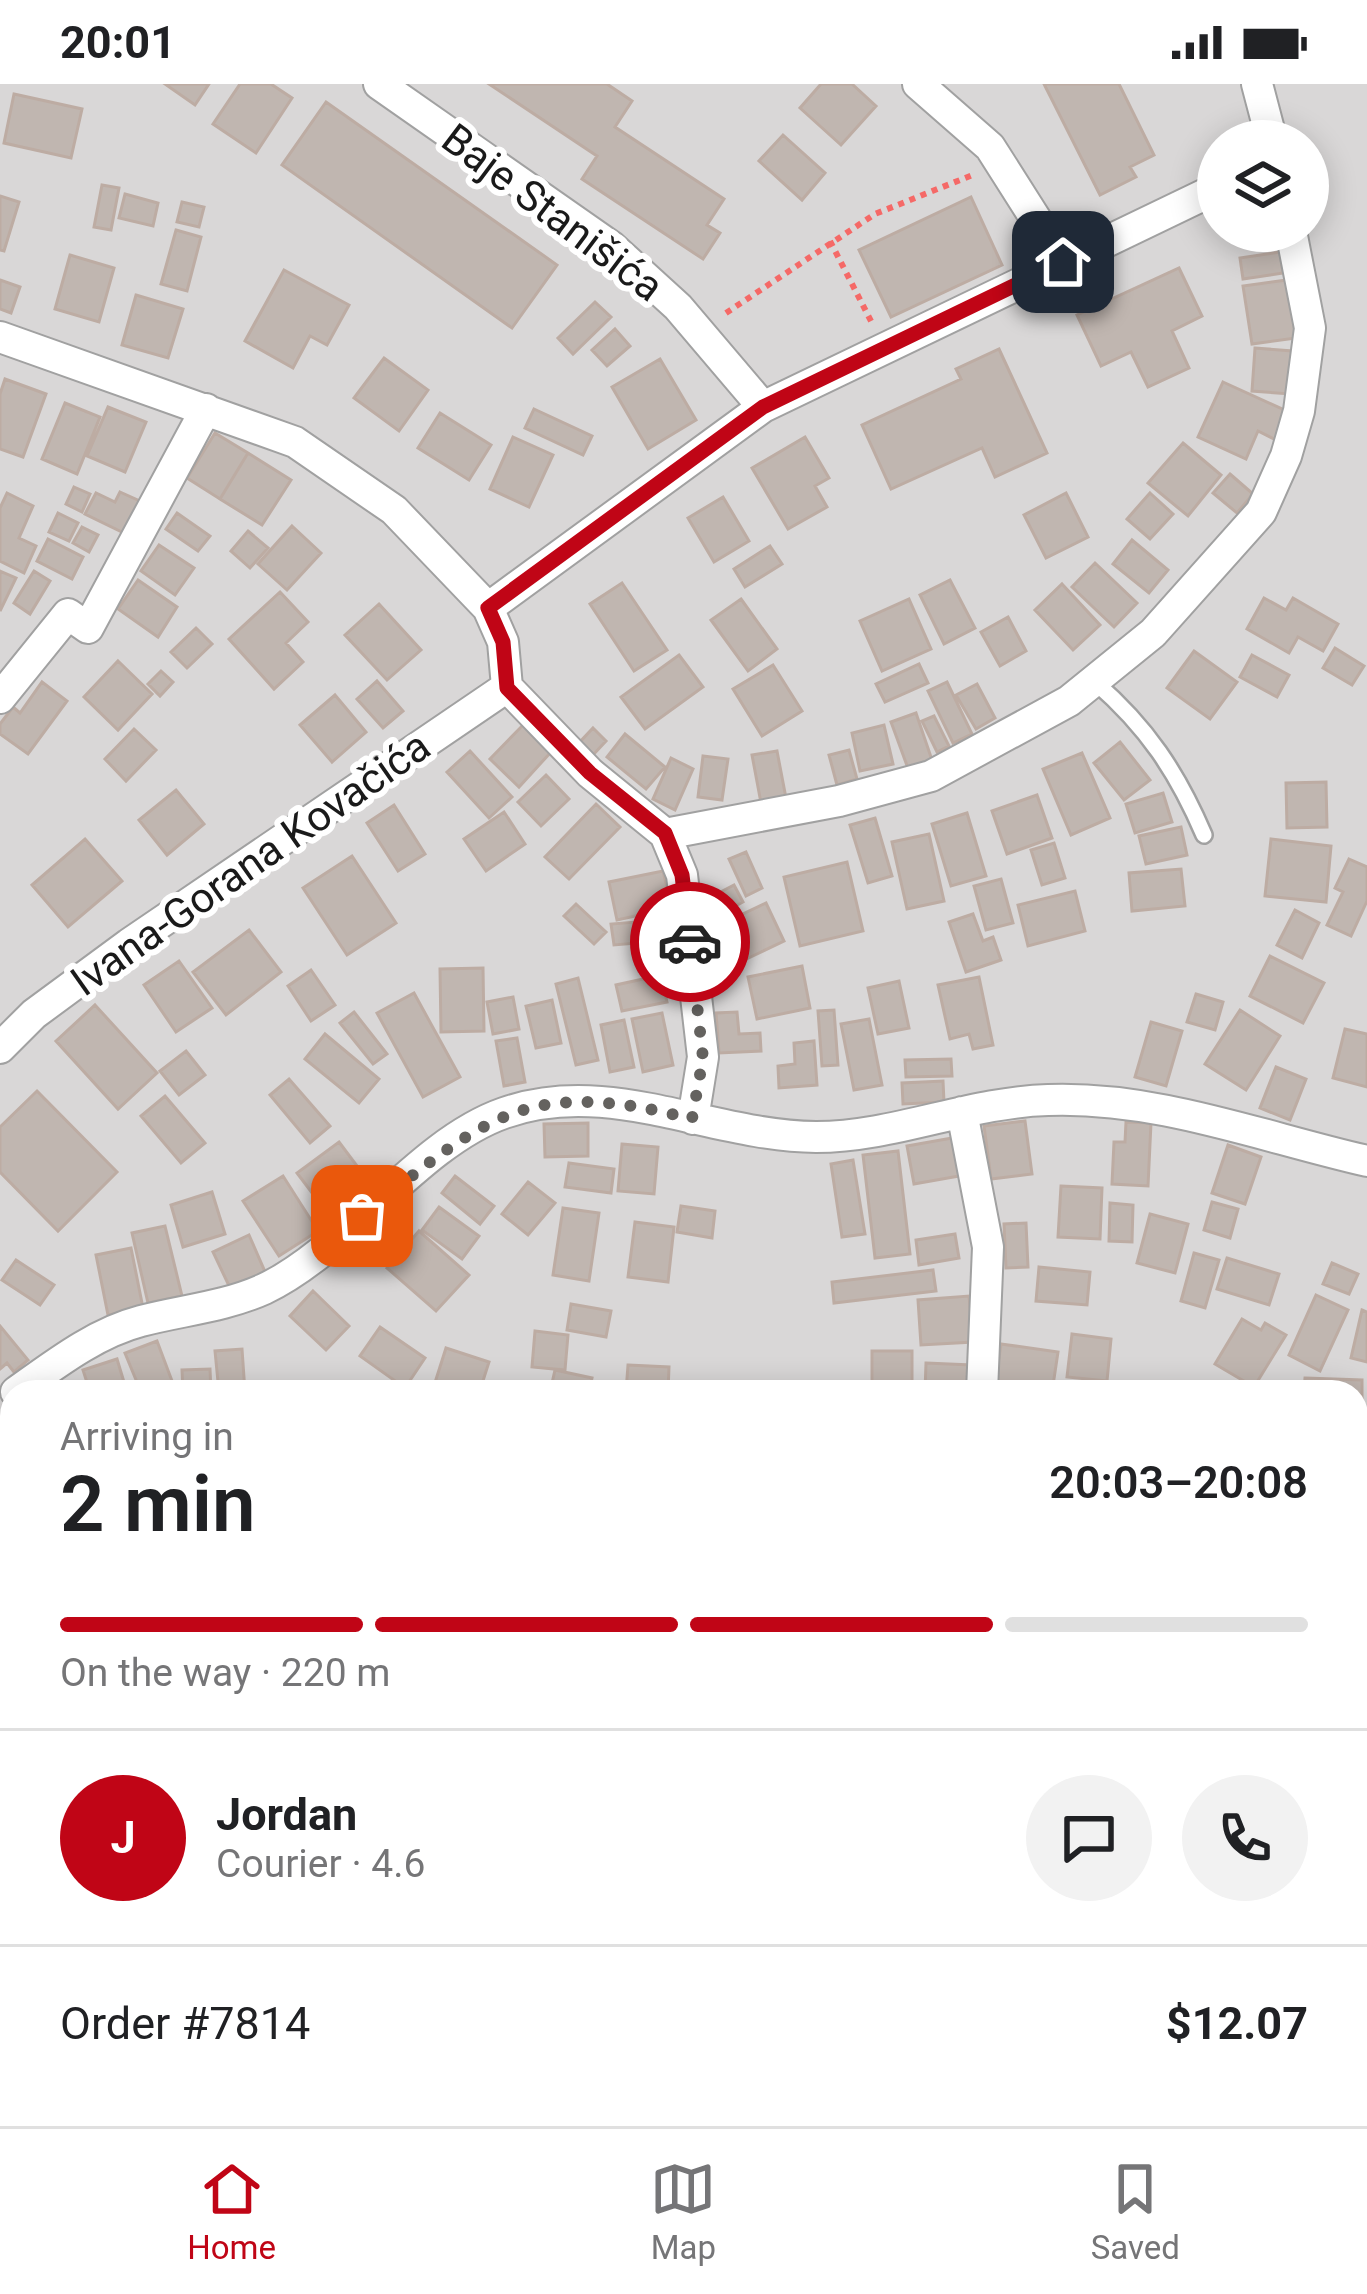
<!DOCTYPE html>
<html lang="en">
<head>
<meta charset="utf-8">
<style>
  :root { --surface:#fff; --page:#f2f2f2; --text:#202124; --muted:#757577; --line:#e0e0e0; --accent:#c00516 }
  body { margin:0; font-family:Roboto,sans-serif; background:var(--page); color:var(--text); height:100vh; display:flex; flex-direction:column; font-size:45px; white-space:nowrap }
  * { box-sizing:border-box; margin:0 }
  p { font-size:39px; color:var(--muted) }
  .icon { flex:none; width:66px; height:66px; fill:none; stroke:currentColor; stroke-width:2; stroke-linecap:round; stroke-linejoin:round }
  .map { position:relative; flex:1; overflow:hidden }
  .details { position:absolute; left:0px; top:1296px; width:1368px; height:747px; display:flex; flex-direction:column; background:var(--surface); border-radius:36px 36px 0 0; box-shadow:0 6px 30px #0003 }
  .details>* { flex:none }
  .controls { position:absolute; left:1197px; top:36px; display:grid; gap:24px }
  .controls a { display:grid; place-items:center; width:132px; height:132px; border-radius:50%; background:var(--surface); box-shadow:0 6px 30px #0003; font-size:60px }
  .pin { position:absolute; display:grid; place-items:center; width:102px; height:102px; color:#fff; margin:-51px; border-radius:24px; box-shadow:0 6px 18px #0006 }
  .courier { position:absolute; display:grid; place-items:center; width:120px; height:120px; margin:-60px; border:9px solid #c00516; border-radius:50%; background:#fff; color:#222; box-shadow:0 3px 15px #0007 }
  .head em { font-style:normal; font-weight:600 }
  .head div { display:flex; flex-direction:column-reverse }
  .head { display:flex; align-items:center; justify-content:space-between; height:204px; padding:0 60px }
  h1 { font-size:78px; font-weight:600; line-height:90px }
  .bar { display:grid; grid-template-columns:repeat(4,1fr); gap:18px 12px; align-content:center; height:144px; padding:0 60px }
  .bar i { height:15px; border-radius:9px; background:var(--line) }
  .bar .selected { background:var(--accent) }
  .bar p { grid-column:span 4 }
  .line { display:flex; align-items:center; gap:30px; padding:0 60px; border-top:3px solid var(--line) }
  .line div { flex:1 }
  .round { display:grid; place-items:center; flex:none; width:126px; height:126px; border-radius:63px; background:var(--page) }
  .status { display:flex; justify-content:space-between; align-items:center; height:84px; padding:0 60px; background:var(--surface); direction:ltr }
  .status svg { height:33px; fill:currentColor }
  .tabs { display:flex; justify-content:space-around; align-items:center; height:168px; border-top:3px solid var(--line); background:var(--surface); font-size:33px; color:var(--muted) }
  .tabs a { display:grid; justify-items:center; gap:6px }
  .tabs .selected { color:var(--accent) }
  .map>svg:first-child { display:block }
</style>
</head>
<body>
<div class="status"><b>20:01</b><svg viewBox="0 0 49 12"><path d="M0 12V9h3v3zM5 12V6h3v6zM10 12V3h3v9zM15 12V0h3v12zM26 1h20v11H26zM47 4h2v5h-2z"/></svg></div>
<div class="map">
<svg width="1367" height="2042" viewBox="0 0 1367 2042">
  <rect width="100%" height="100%" fill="#ece7e0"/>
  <path fill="#d9d7d7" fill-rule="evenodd" d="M0,0h1367v1423l-11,4v-119h-1344v143l-12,-1zM1218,57h90v90h-90z
    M1367,1464v578h-1367v-557l12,2v544h1344v-564z"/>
  <path fill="#c0b6b0" stroke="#bdaca3" stroke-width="3" d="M165,0h44l-14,21z
    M240,0h31l21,14 -36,55 -43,-29z
    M489,0h118l25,17 -17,26 109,72 -17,26 13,8 -17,26 -121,-80 15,-23z
    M821,0h31l24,22 -35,39 -41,-37z
    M1044,0h75l35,71 -24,12 6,10 -36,18z
    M14,10l68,15 -11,49 -67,-15z
    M326,18l231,163 -45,63 -230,-163z
    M783,51l42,38 -23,27 -43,-39z
    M102,101l17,3 -8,42 -17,-3z
    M125,110l33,9 -5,23 -34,-8z
    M0,112l19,6 -15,49 -4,-1z
    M971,113l31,68 -111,52 -32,-67z
    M182,118l22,5 -5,20 -22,-5z
    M176,146l25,7 -14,54 -26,-7z
    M1280,168l3,21 -40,6 -3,-21z
    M70,171l44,13 -15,54 -44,-13z
    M1179,184l23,48 -30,15 17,37 -41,19 -17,-35 -30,14 -24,-51z
    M284,186l65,35 -22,40 -17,-9 -17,32 -48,-27z
    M0,196l20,7 -9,26 -11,-4z
    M1287,196l9,58 -44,6 -9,-58z
    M136,211l47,14 -15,49 -46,-13z
    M595,218l16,15 -38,37 -15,-16z
    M615,245l15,17 -23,20 -15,-16z
    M1255,264l37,3 -2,43 -38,-3z
    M999,265l48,104 -52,24 -13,-29 -91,41 -29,-64 99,-46 -5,-10z
    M384,274l44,32 -29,41 -45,-33z
    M660,275l36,61 -48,29 -36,-62z
    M5,295l41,15 -23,63 -23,-8v-55z
    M1223,298l68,31 -13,28 -20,-10 -12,28 -48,-22z
    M65,319l35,14 -23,57 -35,-15z
    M108,323l38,15 -21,50 -38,-16z
    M534,325l58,27 -9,19 -58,-27z
    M440,329l51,32 -22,35 -51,-32z
    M215,349l33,20 -28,46 -33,-21z
    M513,353l40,18 -24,52 -39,-18z
    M805,353l24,41 -14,8 12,21 -39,22 -36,-61z
    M1183,359l38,32 -33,41 -40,-33z
    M248,369l43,27 -29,45 -42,-26z
    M1230,390l23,20 -16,19 -24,-20z
    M74,403l16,7 -8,18 -16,-8z
    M120,408l22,10 -16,32 -41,-20 11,-21 19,9z
    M7,409l26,13 -14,32 17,8 -12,27 -24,-12v-53z
    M1066,409l22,44 -42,21 -22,-43z
    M1150,409l23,21 -23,25 -23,-20z
    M723,413l26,44 -35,21 -26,-44z
    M58,429l20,10 -9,18 -20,-9z
    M177,429l33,23 -12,15 -32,-22z
    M292,442l29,27 -34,37 -29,-26z
    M82,443l16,8 -9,17 -16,-9z
    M248,447l20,17 -18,20 -19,-17z
    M48,455l35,18 -11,22 -35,-18z
    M1132,456l36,30 -19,23 -36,-29z
    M159,461l35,23 -19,27 -34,-24z
    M770,462l12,18 -37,23 -11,-18z
    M1095,479l42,40 -23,24 -42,-40z
    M0,487l16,7 -16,33z
    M34,487l16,10 -20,33 -16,-11z
    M138,496l39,27 -19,30 -40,-28z
    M950,496l25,48 -31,16 -24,-49z
    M622,499l45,67 -33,21 -44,-67z
    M1062,500l38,41 -27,25 -38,-40z
    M280,508l28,30 -22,21 17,19 -29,27 -45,-50z
    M1264,514l22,12 7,-12 45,26 -15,27 -25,-14 -9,16 -42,-24z
    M741,515l36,50 -29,22 -37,-51z
    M909,515l22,50 -49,22 -22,-50z
    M379,520l42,46 -34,30 -42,-45z
    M1008,533l18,34 -26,15 -19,-34z
    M196,544l16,16 -25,24 -16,-16z
    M1335,564l29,18 -12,19 -29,-17z
    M1194,567l43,31 -27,37 -43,-31z
    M679,571l24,32 -58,42 -24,-32z
    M1252,571l37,20 -12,22 -37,-20z
    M118,577l34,33 -34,36 -34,-33z
    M919,580l9,19 -43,19 -9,-18z
    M773,581l29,46 -40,25 -29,-47z
    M161,587l12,11 -13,14 -12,-12z
    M377,597l26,30 -20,17 -26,-29z
    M42,598l25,19 -39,53 -28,-20v-10l13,-17 7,6z
    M947,598l25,52 -19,9 -25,-52z
    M977,600l18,34 -19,11 -20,-34z
    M335,611l31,37 -34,30 -32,-37z
    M916,629l17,50 -24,8 -18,-49z
    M934,632l15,30 -12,6 -15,-31z
    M523,641l28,27 -32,35 -29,-28z
    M884,641l9,39 -33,7 -8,-38z
    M593,644l13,13 -14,15 -14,-12z
    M134,645l22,21 -30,31 -21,-22z
    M625,650l40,33 -19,22 -39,-32z
    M1120,658l30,38 -26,20 -30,-37z
    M849,666l8,29 -20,6 -8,-30z
    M470,667l42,46 -23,21 -42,-46z
    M777,667l9,47 -25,5 -9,-48z
    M1082,669l28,65 -39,17 -28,-66z
    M703,672l25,3 -6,41 -24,-3z
    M671,674l22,11 -18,41 -22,-11z
    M546,691l23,24 -28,27 -23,-24z
    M1326,698l1,45 -40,1 -1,-45z
    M176,706l28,34 -37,31 -28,-35z
    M1163,709l9,29 -37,11 -9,-29z
    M1037,711l15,43 -45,16 -15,-43z
    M596,720l24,23 -51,52 -24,-22z
    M394,721l31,49 -27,17 -31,-48z
    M504,728l21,32 -39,27 -22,-32z
    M967,729l19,63 -35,10 -19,-62z
    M875,734l17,58 -24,7 -18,-58z
    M1181,743l6,28 -41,9 -7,-28z
    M929,750l15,67 -37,8 -15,-67z
    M85,755l37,42 -54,46 -36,-42z
    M1271,755l60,7 -5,56 -61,-6z
    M1054,759l11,35 -23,7 -11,-35z
    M746,768l16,36 -16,8 -17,-37z
    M352,772l44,67 -49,32 -44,-67z
    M1349,775l18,8v34l-16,35 -24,-11 16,-33 -8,-4z
    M847,778l16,69 -63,15 -16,-69z
    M1181,785l4,37 -53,5 -3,-38z
    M663,787l9,37 -55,12 -8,-38z
    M1001,795l12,44 -27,7 -12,-44z
    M734,801l9,17 -24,13 -10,-17z
    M1075,807l10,40 -57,15 -10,-41z
    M766,819l18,38 -44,21 -18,-38z
    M576,820l30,28 -12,12 -30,-28z
    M1295,826l24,13 -17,35 -25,-13z
    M973,830l10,27 10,-4 8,23 -35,12 -17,-50z
    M648,837l2,21 -36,3 -3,-21z
    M249,846l32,42 -55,43 -33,-43z
    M673,860l3,21 -37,6 -3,-22z
    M1270,872l54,27 -21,40 -53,-27z
    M179,877l33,47 -36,24 -32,-47z
    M802,882l8,42 -53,11 -9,-42z
    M483,884l1,63 -43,1 -1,-63z
    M311,886l24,35 -24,16 -23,-35z
    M661,891l6,27 -45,9 -6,-26z
    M979,893l14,68 -20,4 -4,-15 -19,5 -12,-54z
    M578,894l20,82 -22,5 -20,-81z
    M899,897l10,47 -31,6 -10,-46z
    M414,909l46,84 -37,20 -46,-84z
    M1196,910l27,8 -8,28 -28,-8z
    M513,913l6,32 -26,5 -6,-32z
    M552,916l9,43 -25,5 -10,-42z
    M95,921l62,68 -39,36 -62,-68z
    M834,926l4,55 -16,1 -4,-55z
    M1240,926l40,26 -34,54 -41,-26z
    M354,928l33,42 -14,10 -33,-41z
    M737,928l2,22 21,-1 1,18 -42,2 -3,-40z
    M662,929l11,52 -30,7 -11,-53z
    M869,935l13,66 -28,5 -13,-66z
    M624,936l10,47 -24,5 -9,-47z
    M1151,938l31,9 -16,55 -31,-9z
    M1345,945l22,5v53l-34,-9z
    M325,950l54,45 -20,24 -54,-44z
    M517,954l8,44 -21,4 -8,-45z
    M814,957l3,44 -38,3 -1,-22 17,-2 -1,-21z
    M186,967l19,24 -26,20 -19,-24z
    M951,975l1,17 -46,1 -1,-17z
    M1276,983l30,12 -16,41 -30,-12z
    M289,995l41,47 -20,17 -40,-48z
    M943,997l1,21 -41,2 -1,-21z
    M37,1007l80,81 -59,59 -58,-59v-45z
    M165,1012l40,47 -24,20 -40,-47z
    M1025,1037l7,53 -41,5 -7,-53z
    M1126,1038l25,1 -3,63 -36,-2 2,-42h11z
    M588,1039v33l-43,1 -1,-33z
    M952,1054l7,38 -45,8 -7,-38z
    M339,1058l39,52 -41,32 -40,-53z
    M622,1060l36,3 -4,47 -36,-3z
    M1228,1061l33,12 -16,47 -33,-11z
    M898,1067l12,103 -35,4 -12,-103z
    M853,1076l12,74 -23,3 -11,-73z
    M569,1079l45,6 -3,24 -46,-6z
    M283,1092l35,55 -39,25 -36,-55z
    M455,1092l39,30 -14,18 -38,-31z
    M528,1098l27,21 -27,32 -26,-21z
    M1061,1102l41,2 -2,51 -42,-2z
    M212,1108l13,42 -42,13 -12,-42z
    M1212,1118l26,7 -8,29 -26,-8z
    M1110,1119l23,2 -1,37 -23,-1z
    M681,1122l34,5 -3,27 -35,-6z
    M439,1123l40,29 -17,23 -40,-29z
    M563,1124l36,5 -10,68 -36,-6z
    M1150,1130l38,10 -13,49 -38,-10z
    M635,1138l39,5 -6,55 -40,-5z
    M1026,1139l2,44 -22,1 -2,-44z
    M165,1142l17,70 -34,7 -16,-70z
    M419,1147l50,44 -33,36 -49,-43z
    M955,1150l4,24 -40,7 -3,-25z
    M249,1151l17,39 -35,16 -18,-38z
    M131,1164l12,60 -35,7 -12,-60z
    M1194,1169l25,7 -14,48 -24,-7z
    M1227,1174l52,16 -10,31 -52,-16z
    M16,1176l38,25 -14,20 -38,-25z
    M1332,1179l26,11 -9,20 -26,-10z
    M1039,1183l51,5 -3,33 -51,-4z
    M933,1186l3,21 -102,12 -2,-21z
    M313,1207l36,35 -23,24 -36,-34z
    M1316,1211l32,15 -28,61 -31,-16z
    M969,1212l4,46 -52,3 -3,-45z
    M571,1220l40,7 -5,26 -39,-7z
    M1362,1226l5,2v50l-16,-4z
    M1242,1235l19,11 4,-7 21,12 -32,52 -39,-23z
    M0,1242l28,34 -14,12 -7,-9 -7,6z
    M380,1243l45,31 -20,30 -45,-32z
    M535,1247l33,4 -3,35 -33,-3z
    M1072,1250l39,5 -4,42 -40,-4z
    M157,1257l18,48 -34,3 -16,-39z
    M1001,1260l57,8 -6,40 -57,-6z
    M446,1264l43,14 -8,25 15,5h-64z
    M242,1265l3,43h-26l-4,-41z
    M872,1267h40v41h-40z
    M117,1275l10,33h-37l-7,-22z
    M926,1279l45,2 -1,27h-45z
    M628,1281l41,2 -1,25h-42z
    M210,1285l1,23h-28l-1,-22z
    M555,1286l37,8 -3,14h-39z
    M1305,1294l57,2v24h-6v-12h-52z
    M1102,1300l45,5v3h-46z
    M1356,1346h11v50l-11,1z
    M5,1489l7,1v41l-5,-1 3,-14 -9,-1z
    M0,1541l12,2v33l-12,-2z
    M1366,1731l1,65 -11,3v-65z
    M5,1906l7,3v68l-12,-5v-52z
    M1367,1929v54l-8,1 -3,-53z
    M139,2031h59l-2,11h-59z
    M232,2031h54l-2,11h-54z
    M642,2031l29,8 -1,3h-31z
    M1072,2031h64l-1,11 -64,-2z"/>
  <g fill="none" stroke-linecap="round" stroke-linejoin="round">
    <g stroke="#a1a1a1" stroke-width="20">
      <path id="lane" d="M1095,598c52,45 82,90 109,153"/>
    </g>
    <g stroke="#a1a1a1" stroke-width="34">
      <path id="street" d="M379,0l233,163 66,60 85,100
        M918,0l72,63 73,115
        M1257,0l15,57
        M0,253l295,105 99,68 94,98 15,34 4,45 83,86 75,61 17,41 21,182 -10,62
        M488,524l275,-201 455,-219
        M0,614l68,-84 20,14 118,-219
        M665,750l174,-33 92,-25 138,-75 84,-68 108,-121 25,-56 13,-45 11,-83 -19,-97
        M0,964l34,-34 95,-70 378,-257
        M962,1028l26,135 -6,145
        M16,1308c38,-27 79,-59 125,-71 42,-11 83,-14 123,-32 84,-40 154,-146 240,-176 105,-37 206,23 312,24 78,0 154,-35 232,-37 109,-4 214,37 319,61
        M0,1872v-1
        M1255,2031l1,11
        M895,2042l1,-11"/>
    </g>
    <g stroke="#6a6c07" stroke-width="46">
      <path id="secondary" d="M1356,1444l11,-4
        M0,1465l12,1"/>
    </g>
    <path stroke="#f56967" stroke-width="6" stroke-dasharray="6 6" stroke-linecap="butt" d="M830,157l42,82
      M726,229l149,-99 100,-40
      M554,2042l1,-11"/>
    <use href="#lane" stroke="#fff" stroke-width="15"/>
    <use href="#street" stroke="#fff" stroke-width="30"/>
    <use href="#secondary" stroke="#f7f4b3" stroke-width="42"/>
  </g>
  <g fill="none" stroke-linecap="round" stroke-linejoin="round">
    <path stroke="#64625f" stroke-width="12" stroke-dasharray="0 21.6" d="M362,1132c124,-100 166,-140 330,-97l11,-61 -13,-116"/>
    <path stroke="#c00516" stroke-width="15" d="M690,858l-8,-67 -17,-42 -75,-60 -83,-85 -4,-46 -15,-34 275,-201 300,-145"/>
  </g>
  <g text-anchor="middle" stroke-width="12" stroke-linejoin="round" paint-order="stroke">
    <g font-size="42" fill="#1a1a1a" stroke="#fff">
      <text transform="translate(553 128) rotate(37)" y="15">Baje Stanišića</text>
      <text transform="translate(250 779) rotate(-35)" y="15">Ivana-Gorana Kovačića</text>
    </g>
  </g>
</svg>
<div class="controls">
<a><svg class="icon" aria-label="layers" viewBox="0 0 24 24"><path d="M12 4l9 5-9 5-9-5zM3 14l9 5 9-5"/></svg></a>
</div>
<div class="pin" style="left:362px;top:1132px;background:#ea580c"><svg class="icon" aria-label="bag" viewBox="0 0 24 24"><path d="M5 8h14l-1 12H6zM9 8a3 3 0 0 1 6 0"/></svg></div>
<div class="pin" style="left:1063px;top:178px;background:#1f2937"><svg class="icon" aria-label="home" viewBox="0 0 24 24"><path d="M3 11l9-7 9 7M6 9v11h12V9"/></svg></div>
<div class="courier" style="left:690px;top:858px"><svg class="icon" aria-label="car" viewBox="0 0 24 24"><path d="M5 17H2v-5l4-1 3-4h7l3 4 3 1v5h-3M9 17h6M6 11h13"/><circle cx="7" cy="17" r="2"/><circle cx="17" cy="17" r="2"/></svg></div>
<section class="details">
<div class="head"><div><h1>2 min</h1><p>Arriving in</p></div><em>20:03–20:08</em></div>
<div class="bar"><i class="selected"></i><i class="selected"></i><i class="selected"></i><i></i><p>On the way · 220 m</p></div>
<div class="line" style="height:216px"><b class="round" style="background:var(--accent);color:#fff">J</b><div><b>Jordan</b><p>Courier · 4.6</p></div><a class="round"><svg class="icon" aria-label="chat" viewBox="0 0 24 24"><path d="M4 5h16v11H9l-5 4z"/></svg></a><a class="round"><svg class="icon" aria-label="phone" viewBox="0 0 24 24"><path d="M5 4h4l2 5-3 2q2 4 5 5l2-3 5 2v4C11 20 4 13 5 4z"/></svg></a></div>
<div class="line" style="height:156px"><div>Order #7814</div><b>$12.07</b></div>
</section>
</div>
<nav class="tabs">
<a class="selected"><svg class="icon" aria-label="home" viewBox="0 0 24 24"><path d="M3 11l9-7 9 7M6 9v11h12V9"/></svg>Home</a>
<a><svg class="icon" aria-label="map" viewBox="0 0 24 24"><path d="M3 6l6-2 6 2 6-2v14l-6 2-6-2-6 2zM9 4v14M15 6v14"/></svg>Map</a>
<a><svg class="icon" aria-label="saved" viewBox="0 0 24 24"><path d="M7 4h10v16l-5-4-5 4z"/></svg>Saved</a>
</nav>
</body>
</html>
